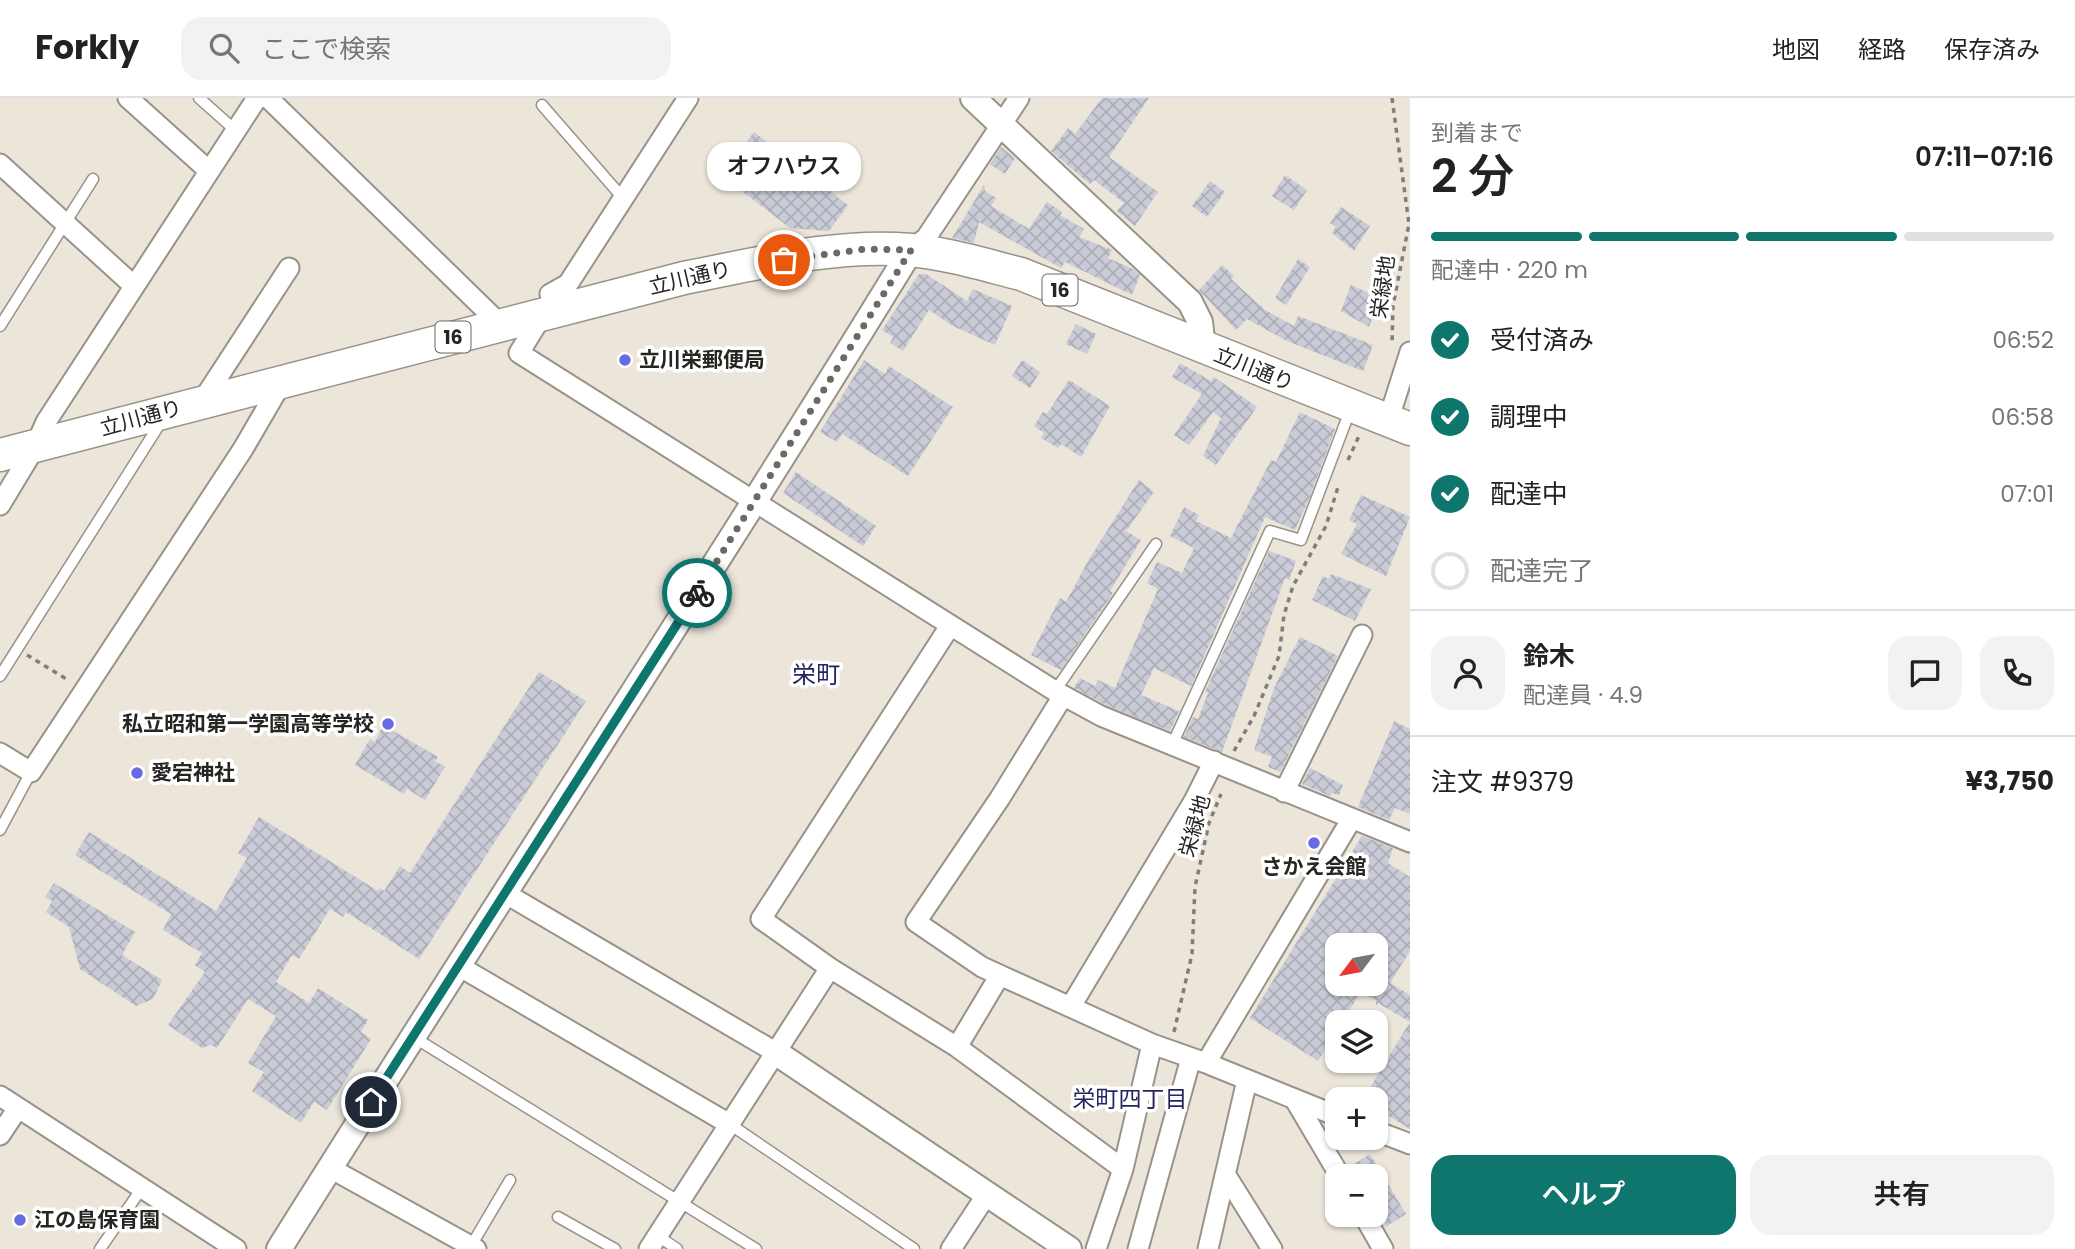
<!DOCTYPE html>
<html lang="ja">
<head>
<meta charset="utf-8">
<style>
  :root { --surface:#fff; --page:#f2f2f2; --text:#222; --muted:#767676; --line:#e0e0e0; --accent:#0f766e }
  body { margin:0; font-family:Poppins,"Noto Sans JP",sans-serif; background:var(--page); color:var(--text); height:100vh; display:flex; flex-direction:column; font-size:26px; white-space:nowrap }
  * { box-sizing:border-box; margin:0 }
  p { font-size:23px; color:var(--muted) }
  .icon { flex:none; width:38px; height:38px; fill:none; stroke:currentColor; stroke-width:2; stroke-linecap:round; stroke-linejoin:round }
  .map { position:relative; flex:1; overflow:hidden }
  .details { display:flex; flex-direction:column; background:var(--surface); width:665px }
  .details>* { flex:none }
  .needle { width:46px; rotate:238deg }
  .controls { position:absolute; left:1325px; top:835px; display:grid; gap:14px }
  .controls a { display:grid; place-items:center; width:63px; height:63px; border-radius:14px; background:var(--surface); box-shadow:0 2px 5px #0004; font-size:35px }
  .pin { position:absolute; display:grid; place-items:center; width:60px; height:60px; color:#fff; margin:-30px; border:4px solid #fff; border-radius:50%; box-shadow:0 2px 7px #0007 }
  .courier { position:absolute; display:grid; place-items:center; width:70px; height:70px; margin:-35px; border:5px solid #0f766e; border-radius:50%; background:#fff; color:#222; box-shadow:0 2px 9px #0007 }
  .bubble { position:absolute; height:49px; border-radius:21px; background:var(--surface); box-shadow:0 2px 5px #0004; font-size:23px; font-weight:600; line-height:49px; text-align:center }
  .overview em { font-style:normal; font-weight:600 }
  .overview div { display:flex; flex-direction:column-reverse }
  .overview { display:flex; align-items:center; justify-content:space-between; height:119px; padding:0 21px }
  h1 { font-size:46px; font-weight:600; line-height:52px }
  .bar { display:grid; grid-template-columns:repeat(4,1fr); gap:10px 7px; align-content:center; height:84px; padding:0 21px }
  .bar i { height:9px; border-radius:5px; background:var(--line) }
  .bar .on { background:var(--accent) }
  .bar p { grid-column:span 4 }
  .line { display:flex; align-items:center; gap:18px; padding:0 21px; border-top:2px solid var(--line) }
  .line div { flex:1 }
  .round { display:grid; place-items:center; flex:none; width:74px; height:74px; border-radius:21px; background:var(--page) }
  ol { padding:0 21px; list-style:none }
  li { display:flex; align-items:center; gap:21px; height:77px }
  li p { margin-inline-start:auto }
  li .icon { padding:7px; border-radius:50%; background:var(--accent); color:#fff; stroke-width:4 }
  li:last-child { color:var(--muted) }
  li i { width:38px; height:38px; border:4px solid var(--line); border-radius:50% }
  .cta { display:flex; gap:14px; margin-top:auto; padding:14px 21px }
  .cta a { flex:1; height:80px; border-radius:21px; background:var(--accent); color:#fff; font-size:28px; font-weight:600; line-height:80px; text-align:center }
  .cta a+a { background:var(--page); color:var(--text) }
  header { display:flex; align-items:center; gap:42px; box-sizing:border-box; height:98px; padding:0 35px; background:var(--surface); border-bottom:2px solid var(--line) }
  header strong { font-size:33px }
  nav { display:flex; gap:38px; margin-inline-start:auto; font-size:24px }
  .search { width:490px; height:63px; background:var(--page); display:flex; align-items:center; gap:18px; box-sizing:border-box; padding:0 24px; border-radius:21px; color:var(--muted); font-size:26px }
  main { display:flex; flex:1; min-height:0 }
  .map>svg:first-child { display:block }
</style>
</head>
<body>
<header>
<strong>Forkly</strong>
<div class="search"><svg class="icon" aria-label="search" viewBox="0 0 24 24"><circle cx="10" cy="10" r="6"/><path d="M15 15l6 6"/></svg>ここで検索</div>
<nav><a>地図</a><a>経路</a><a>保存済み</a></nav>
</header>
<main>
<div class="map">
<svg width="1410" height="1151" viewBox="0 0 1410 1151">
  <defs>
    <pattern id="building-cross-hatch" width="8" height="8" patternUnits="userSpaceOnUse" patternTransform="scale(1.75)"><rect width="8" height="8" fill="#c9cbd7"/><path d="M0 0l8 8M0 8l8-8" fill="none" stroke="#adaeb8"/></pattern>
  </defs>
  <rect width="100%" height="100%" fill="#ebe5da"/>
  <path fill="url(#building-cross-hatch)" fill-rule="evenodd" d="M1102,0h47l-40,59 49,35 -23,34 -18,-15 7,-8 -30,-23 -4,4 -39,-33 17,-23 7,6z
    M754,34l94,73 -19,26 -39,-3 -69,-53z
    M1001,49l14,11 -10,16 -15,-10z
    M1285,77l22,15 -13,20 -22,-14z
    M1210,83l15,11 -18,25 -15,-11z
    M984,87l1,6 11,7 -5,8 38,23 18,-27 15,10 -2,3 24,14 -5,8 33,13 -4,8 25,11 7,6 -8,20 -67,-33 -4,6 -82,-46 -5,21 -22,-5z
    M1341,109l29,19 -16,25 -22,-18 4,-6 -6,-4z
    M1298,161l12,8 -24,38 -11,-7z
    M1222,167l12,11 -3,3 34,31 29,16 4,-10 75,29 -10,26 -76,-30 -40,-22 -11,11 -37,-40z
    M919,176h7l41,27 6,-12 39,17 -17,39 -42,-19 -24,-16 -26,41 -13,-8 3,-6 -11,-7z
    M1351,187l29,13 -11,29 -28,-16z
    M1076,226l20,10 -9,20 -21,-10z
    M864,262l21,14 4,-8 64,41 -45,69 -66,-42 -5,8 -17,-10z
    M1022,262l18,12 -10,16 -18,-12z
    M1180,265l31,18 3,-4 43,30 -41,58 -13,-9 18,-38 -8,-6 -24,33 -15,-10 28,-41 -30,-17z
    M1069,282l41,26 -29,51 -20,-13 -3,4 -17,-10 3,-5 -10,-7 9,-14 4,2z
    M1300,314l35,17 -26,70 -14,31 -30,-13 -74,169 -37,-18 -13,27 38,16 -9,20 -64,-26 -32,-17 6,-10 15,8 3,-6 17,8 43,-99 -11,-6 10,-21 25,11 12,-25 -24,-12 14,-29 15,8 -3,6 35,17 40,-78 5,2z
    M796,374l80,54 -13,20 -80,-53z
    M1139,382l15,12 -28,39 15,9 -31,51 3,2 -52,77 -30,-15 29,-57 6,4 22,-41z
    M1361,397l49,22 -24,59 -45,-22 16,-30 -8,-4z
    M1269,453l27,10 -7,19 -4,-2 -63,174 -38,-15 9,-20 5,2 10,-26 -3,-1z
    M1331,476l40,15 -16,32 -43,-21 11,-24 6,3z
    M1300,539l38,19 -58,116 -12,-5 4,-10 -18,-7 20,-62z
    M539,574l47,29 -167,258 -73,-47 -3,5 -13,-8 -31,50 -7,-4 -16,27 33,21 9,-15 50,32 -7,12 10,7 -44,71 -13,-8 -13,21 -49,-32 12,-19 -16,-9 28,-47 -28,-17 -31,49 -6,-3 -9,3 -34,-23 37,-53 -10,-7 7,-12 -39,-23 8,-16 -96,-59 14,-23 127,79 31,-53 -9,-5 21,-36 119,74 2,-3 4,3 16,-25 10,7z
    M1394,623l16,8v85l-15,-6 -6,12 -31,-13z
    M383,627l55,32 -3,4 10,6 -20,33 -18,-11 -3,5 -49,-29 15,-26 5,3z
    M1310,670l33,17 -4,10 -7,-2 -2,3 -28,-12z
    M1362,738l31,12 -5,15 22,14v74l-20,32 20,12v134l-34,-21v-9h-13l47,-77 -32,-19 -2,3v-5l-15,-9 -19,30h-5v8l-19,31 -68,-43zM1337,847h39v39h-39z
    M54,785l81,49 -13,23 40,25 -9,19 -17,7 -56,-37 -11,-42 -23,-15 6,-11 -7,-4z
    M1370,1056l36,60 -19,12 -11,-19v-31h-19l-6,-10z"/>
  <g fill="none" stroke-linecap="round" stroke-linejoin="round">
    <g stroke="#989288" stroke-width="13">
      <path id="service" d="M199,0l36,32
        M542,7l80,92
        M0,228l93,-147
        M0,578l161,-254
        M1055,593l101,-147
        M1172,647l98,-214 31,9 50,-132
        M0,732l31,-58
        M415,940l341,211
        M731,1027l183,124
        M558,1119l57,32
        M658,1138l19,13
        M471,1148l39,-66
        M100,1151l42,-61"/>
    </g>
    <g stroke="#989288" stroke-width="23">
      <path id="minor" d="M128,0l80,72
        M268,0l233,227
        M0,66l134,122
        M911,152l15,-12 93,-140
        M554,213l-4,-17 18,-10 120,-186
        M543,216l-24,39 536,338 46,25 309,126
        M201,305l88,-135
        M1388,323l22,-69
        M0,407l35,-58 11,-25 211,-324
        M1063,598l-63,102 -84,124 66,45 170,77 54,19 131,53
        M0,655l31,19 212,-323 39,-67
        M1284,694l78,-157
        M503,794l272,160
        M457,867l274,160
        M830,870l-69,-49 189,-293
        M1071,908l123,-205 20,-40
        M957,949l43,-72
        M1206,965l145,-243
        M0,998l236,153
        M1295,1002l45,76
        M1376,1033l34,13
        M0,1037l18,-27
        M330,1070l146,81
        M1227,1079l45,72
        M1363,1116l20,35
        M649,1151l181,-281 127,79 166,122
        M951,1151l36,-55
        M1096,1151l27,-80 29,-125
        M1138,1151l53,-191
        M1208,1151l39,-169"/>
    </g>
    <g stroke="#989288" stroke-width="28">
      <path id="tertiary" d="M973,0l217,204 10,20 3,26
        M775,954l294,197
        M279,1151c209,-334 426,-663 632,-999"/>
    </g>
    <g stroke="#989288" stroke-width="35">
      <path id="primary" d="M0,357l684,-177c73,-14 152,-35 227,-28 38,4 74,15 110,24l389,155"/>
    </g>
    <path stroke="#827e77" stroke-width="3.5" stroke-dasharray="5 5" stroke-linecap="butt" d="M1392,0l17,126 -16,82 -1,39
      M1348,362l11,-24
      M27,557l41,25
      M1234,653l20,-35 25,-60 5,-41 9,-29 33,-60 12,-39
      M1174,934l18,-78 3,-67 14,-64 12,-29"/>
    <use href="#service" stroke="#fff" stroke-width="10"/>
    <use href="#minor" stroke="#fff" stroke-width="19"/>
    <use href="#tertiary" stroke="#fff" stroke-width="24"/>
    <use href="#primary" stroke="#fff" stroke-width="32"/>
  </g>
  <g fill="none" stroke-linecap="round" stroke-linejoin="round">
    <path stroke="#6c6862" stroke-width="7" stroke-dasharray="0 12.6" d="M697,495l214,-343 -45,-1 -82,11"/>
    <path stroke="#0f766e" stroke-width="9" d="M371,1004l326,-509"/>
  </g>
  <g fill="#676ae3" stroke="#fff" stroke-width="2.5">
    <circle cx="625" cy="262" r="7"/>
    <circle cx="388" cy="626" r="7"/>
    <circle cx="137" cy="675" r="7"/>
    <circle cx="1314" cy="745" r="7"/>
    <circle cx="20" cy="1122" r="7"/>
  </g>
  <g text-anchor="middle" stroke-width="7" stroke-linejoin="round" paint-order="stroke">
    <g fill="#fff" stroke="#686664" stroke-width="2">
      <rect x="1042.5" y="176.5" width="35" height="31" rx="5"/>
      <rect x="435.5" y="223.5" width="35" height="31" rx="5"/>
    </g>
    <g font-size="19" font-weight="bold" fill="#272521">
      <text x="1060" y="199">16</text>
      <text x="453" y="246">16</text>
    </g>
    <g font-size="21" fill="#272521" stroke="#fff">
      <text transform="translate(690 180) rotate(-13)" y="7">立川通り</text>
      <text transform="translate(1383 189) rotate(-82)" y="7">栄緑地</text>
      <text transform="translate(1254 271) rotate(22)" y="7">立川通り</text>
      <text transform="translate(141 320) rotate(-15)" y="7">立川通り</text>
      <text transform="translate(1195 728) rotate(-74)" y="7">栄緑地</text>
    </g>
    <g font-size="21" font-weight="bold" fill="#272521" stroke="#fff" text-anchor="start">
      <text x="639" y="269">立川栄郵便局</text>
      <text x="374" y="633" text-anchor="end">私立昭和第一学園高等学校</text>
      <text x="151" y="682">愛宕神社</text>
      <text x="1314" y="776" text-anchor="middle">さかえ会館</text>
      <text x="34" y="1129">江の島保育園</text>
    </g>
    <g font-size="23" fill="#25255f" stroke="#fff">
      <text x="1130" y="1009">栄町四丁目</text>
    </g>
    <g font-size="24" fill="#25255f" stroke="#fff">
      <text x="816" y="585">栄町</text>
    </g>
  </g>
</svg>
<div class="controls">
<a><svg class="needle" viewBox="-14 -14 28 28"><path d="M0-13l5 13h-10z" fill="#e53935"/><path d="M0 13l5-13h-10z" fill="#767676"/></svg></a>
<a><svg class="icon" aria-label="layers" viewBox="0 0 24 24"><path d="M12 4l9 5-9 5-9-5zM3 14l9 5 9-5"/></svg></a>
<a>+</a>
<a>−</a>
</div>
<div class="pin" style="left:784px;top:162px;background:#ea580c"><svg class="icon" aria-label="bag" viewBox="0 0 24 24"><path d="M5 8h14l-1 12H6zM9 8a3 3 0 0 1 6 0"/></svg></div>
<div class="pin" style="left:371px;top:1004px;background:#1f2937"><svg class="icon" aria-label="home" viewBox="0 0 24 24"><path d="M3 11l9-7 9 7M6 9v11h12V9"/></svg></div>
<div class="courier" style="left:697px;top:495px"><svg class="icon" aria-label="bike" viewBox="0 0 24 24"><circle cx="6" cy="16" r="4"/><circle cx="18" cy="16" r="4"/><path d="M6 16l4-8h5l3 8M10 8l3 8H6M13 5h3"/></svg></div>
<div class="bubble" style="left:707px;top:44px;width:154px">オフハウス</div>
</div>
<section class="details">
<div class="overview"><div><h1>2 分</h1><p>到着まで</p></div><em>07:11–07:16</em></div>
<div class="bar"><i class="on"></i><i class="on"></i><i class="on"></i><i></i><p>配達中 · 220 m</p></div>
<ol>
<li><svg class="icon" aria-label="check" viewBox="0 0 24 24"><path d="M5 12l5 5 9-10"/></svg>受付済み<p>06:52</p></li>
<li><svg class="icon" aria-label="check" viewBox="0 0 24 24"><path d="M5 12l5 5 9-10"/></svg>調理中<p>06:58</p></li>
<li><svg class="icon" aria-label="check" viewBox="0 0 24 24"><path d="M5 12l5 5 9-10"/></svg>配達中<p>07:01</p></li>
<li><i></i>配達完了</li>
</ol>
<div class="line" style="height:126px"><a class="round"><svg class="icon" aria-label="person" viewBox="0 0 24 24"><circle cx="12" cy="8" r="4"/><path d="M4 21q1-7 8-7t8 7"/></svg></a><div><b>鈴木</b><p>配達員 · 4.9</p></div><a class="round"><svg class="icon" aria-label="chat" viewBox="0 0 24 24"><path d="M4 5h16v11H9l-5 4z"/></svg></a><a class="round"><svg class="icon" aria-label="phone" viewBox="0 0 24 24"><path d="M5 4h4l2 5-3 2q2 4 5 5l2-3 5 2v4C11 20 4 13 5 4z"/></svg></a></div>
<div class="line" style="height:91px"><div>注文 #9379</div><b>¥3,750</b></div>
<div class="cta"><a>ヘルプ</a><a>共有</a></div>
</section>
</main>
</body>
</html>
